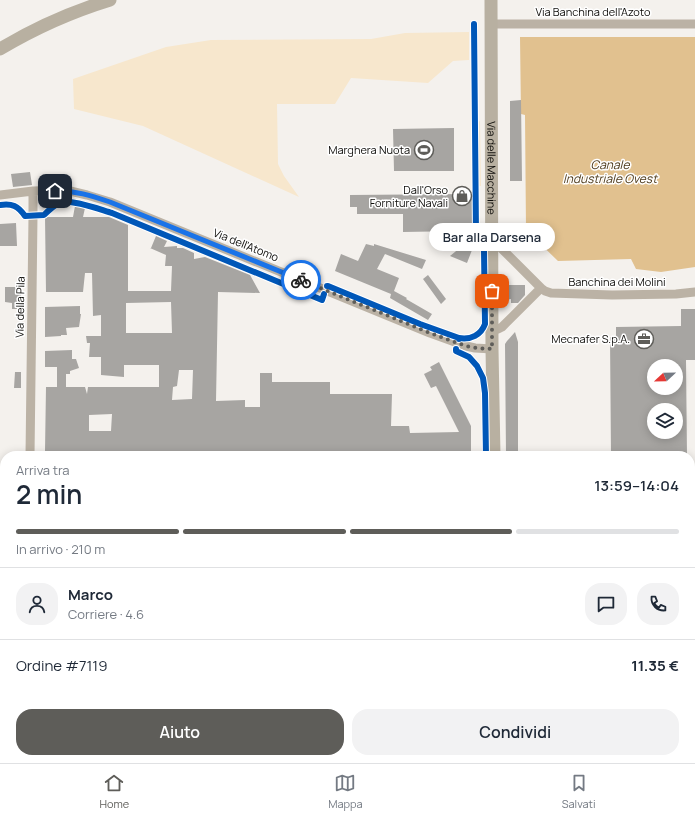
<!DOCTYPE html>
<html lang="it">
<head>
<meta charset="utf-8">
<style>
  :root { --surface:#fff; --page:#f2f2f3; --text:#1f2937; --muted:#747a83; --line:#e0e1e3; --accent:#5e5d59 }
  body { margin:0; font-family:Manrope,sans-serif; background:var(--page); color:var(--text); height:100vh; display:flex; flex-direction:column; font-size:15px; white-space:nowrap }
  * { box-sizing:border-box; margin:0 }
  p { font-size:13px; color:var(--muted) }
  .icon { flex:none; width:22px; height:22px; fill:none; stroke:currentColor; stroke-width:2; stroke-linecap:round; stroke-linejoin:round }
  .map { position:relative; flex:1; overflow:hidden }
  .drawer { position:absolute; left:0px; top:451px; width:695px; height:312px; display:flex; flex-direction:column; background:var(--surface); border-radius:16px 16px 0 0; box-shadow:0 2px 10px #0003 }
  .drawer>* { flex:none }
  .needle { width:26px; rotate:248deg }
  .buttons { position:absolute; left:647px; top:359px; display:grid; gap:8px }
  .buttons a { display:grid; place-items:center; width:36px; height:36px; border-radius:50%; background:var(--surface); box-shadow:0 2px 10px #0003; font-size:20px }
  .pin { position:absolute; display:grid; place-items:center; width:34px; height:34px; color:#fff; margin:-17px; border-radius:8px; box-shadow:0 2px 6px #0006 }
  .courier { position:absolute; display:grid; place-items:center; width:40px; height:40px; margin:-20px; border:3px solid #1a73e8; border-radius:50%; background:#fff; color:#222; box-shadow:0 1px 5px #0007 }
  .bubble { position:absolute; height:28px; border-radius:14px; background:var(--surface); box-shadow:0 2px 10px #0003; font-size:13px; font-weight:600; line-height:28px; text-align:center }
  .summary em { font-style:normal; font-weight:600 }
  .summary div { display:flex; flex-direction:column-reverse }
  .summary { display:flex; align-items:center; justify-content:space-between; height:68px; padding:0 16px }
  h1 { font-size:26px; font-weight:600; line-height:30px }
  .bar { display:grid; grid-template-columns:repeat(4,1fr); gap:6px 4px; align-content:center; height:48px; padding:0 16px }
  .bar i { height:5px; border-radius:3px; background:var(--line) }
  .bar .current { background:var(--accent) }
  .bar p { grid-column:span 4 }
  .line { display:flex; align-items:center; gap:10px; padding:0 16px; border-top:1px solid var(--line) }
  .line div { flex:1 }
  .round { display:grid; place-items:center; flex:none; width:42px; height:42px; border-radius:16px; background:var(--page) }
  .button { display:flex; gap:8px; margin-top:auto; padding:8px 16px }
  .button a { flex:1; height:46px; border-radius:16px; background:var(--accent); color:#fff; font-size:16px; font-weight:600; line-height:46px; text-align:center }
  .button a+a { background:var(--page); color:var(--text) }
  .tabs { display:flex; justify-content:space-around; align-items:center; height:56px; border-top:1px solid var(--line); background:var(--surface); font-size:11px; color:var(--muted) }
  .tabs a { display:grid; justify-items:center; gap:2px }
  .tabs .current { color:var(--accent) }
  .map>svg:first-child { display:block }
</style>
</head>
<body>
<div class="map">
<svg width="695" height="763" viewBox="0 0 695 763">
  <rect width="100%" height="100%" fill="#f4f1ed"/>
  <path fill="#f7e7cd" d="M469,32v28l-16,1 -25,22 -77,-5 -16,26h-58l1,60 6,12 15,21 -156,-71 -69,-17 -1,-30 93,-32 45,-7 160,-1 34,-6z
    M480,121l1,65h-3v-64z"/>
  <path fill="#e1c18f" d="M520,37h175v230l-34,5 -25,-3 -5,-10 -73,2 -32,-31 -1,-115 -4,-1z"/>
  <path fill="#a7a5a2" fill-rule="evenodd" d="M521,100l1,81h-12v-80z
    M454,128v43h-60l-1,-42z
    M30,172l2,13 -19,2 -2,-13z
    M465,194h7v42h-10v-5l-59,1v-18h-46v-7h-7v-12z
    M75,206l10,2 -2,9h26l19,8v66h43l1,-25h-7l1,-11 -16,-7h1l5,-12 11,5 -3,6 13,-1v2h6l11,5v6l11,-2 45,18 10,18 -42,-1 -2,109 29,-1v7h15v-34h12v9h58v12h62l-1,32h18l1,7 49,-1 -23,-46 -5,2 -7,-14 8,-4 -2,-3 9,-5 32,64v30h-379v-2l-30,1v-4h-17l1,-64h11v-20h-12v-16l27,-1v9h4l3,9 -9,3v3h-4v13h19l2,7 1,-7h71v-22h-35v12l-23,-2v-18h-12l1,-14h-3l-1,-7h15v-21l-8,1 -1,-43h-7l-2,19h-37l-1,-75h28zM171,302l1,31h-46v-30zM179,370h14l-1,29 -20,1 1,-13 4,-1zM112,414l-1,17h-22v-16z
    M16,223l1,23h-17v-22z
    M472,238v12l-5,13 -17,-7z
    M366,244l8,2v-2l52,16 -4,9 -37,-15 -8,15 22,9 -5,13 13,7 -1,1 26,15 -4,6 -38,-22 1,-4 -56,-23 6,-17 17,7z
    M428,275l18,24 -5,5 -18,-25z
    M508,285h17v10l-7,8h-7v-4l-5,1z
    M5,287h16v22h-9v-6l-7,-1z
    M80,306v8h1l-2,13 -13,1 1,7h-6v1l-16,1v-30z
    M681,309h14v51h-9l1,96h-76l-1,-119h6v-10l65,-1zM654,366h22v22h-22zM654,410h22v22h-22z
    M515,332l3,10v114h-12l-1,-112 2,-3z
    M15,372h6v16h-7z"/>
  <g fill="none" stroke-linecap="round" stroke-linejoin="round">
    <path stroke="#bbb2a5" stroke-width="9" d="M490,24h205
      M0,195l33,-4 33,-1 21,5 23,7 320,131 36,13 9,2 17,1
      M492,246l7,1 2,1 40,40 4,3 6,2 61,2 64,-1 19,-2
      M492,330l6,-1 4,-2 39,-39
      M30,456l3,-240v-25
      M114,758v5"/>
    <g stroke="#b8b0a1" stroke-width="13">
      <path id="s1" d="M491,0l1,349 2,107"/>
      <path d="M0,49c35,-21 71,-37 110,-49"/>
      <path d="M0,532h5"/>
      <path d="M690,535h5"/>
      <path d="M496,758v5"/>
    </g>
    <g stroke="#fff" stroke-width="8">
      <path id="cycleway" d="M0,205c12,-2 18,1 25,11l19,-1c4,-4 9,-9 15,-12 10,-5 42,7 53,10l210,87 2,-6
        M327,286h1l92,38 39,14
        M459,339v-1c12,2 22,-3 26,-14l-1,-74 -8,-16 -2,-210
        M456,349v2l13,6 8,9 6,12 2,15 1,63"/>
    </g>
    <use href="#cycleway" stroke="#0057b8" stroke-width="6"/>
  </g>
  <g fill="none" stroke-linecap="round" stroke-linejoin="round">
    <path stroke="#5e5d59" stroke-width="4" stroke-dasharray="0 7.2" d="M301,280l129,53 36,13 10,2 16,1v-58"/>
    <path stroke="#1a73e8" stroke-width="5" d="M55,191c19,-1 37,5 55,11l191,78"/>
  </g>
  <defs>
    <g id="stadium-ring" transform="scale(1)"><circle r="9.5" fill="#fff" stroke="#5e5d59" stroke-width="1.5"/><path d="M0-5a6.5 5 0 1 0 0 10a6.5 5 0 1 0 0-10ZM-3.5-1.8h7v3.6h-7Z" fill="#5e5d59"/></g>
    <g id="shop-ring" transform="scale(1)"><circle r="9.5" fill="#fff" stroke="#5e5d59" stroke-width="1.5"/><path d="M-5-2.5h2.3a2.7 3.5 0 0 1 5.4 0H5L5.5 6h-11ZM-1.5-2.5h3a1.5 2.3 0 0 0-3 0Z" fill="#5e5d59"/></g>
    <g id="office-ring" transform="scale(1)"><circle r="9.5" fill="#fff" stroke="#5e5d59" stroke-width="1.5"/><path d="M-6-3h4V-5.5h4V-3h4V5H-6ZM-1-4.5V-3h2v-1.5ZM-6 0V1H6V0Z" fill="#5e5d59"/></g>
  </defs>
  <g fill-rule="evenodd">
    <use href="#stadium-ring" x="424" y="150"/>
    <use href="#shop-ring" x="462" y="196"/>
    <use href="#office-ring" x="644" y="339"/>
  </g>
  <g text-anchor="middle" stroke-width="3" stroke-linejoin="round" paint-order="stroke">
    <g font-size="11" fill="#0e0d0a" stroke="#fff">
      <text x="593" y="16">Via Banchina dell'Azoto</text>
      <text dy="4" stroke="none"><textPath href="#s1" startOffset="168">Via delle Macchine</textPath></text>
      <text transform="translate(246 245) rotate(22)" y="4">Via dell'Atomo</text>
      <text x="617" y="286">Banchina dei Molini</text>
      <text transform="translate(20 307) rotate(-89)" y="4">Via della Pila</text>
    </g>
    <g font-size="11" fill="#0e0d0a" stroke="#fff" text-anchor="end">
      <text x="410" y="154">Marghera Nuota</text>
      <text x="448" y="194">Dall'Orso<tspan x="448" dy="13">Forniture Navali</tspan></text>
      <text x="630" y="343">Mecnafer S.p.A.</text>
    </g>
    <g font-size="12" font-style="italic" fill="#4d3a1b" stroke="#fff">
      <text x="610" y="169">Canale<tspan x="610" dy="14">Industriale Ovest</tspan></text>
    </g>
  </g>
</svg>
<div class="buttons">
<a><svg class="needle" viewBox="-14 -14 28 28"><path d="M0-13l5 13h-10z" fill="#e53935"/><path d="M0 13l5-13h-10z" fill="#747a83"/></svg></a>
<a><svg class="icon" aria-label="layers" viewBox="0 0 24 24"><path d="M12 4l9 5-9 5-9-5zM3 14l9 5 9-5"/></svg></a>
</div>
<div class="pin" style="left:492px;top:291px;background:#ea580c"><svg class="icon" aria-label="bag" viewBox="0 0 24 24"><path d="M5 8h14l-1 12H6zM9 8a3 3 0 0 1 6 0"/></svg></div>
<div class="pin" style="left:55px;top:191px;background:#1f2937"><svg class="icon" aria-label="home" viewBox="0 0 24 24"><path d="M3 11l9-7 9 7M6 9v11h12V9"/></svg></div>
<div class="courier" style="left:301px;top:280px"><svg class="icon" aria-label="bike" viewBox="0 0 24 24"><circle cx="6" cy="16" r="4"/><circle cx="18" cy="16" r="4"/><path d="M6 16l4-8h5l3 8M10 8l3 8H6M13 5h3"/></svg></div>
<div class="bubble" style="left:429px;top:223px;width:126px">Bar alla Darsena</div>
<section class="drawer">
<div class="summary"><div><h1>2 min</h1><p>Arriva tra</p></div><em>13:59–14:04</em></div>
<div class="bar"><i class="current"></i><i class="current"></i><i class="current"></i><i></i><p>In arrivo · 210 m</p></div>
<div class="line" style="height:72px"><a class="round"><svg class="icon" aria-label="person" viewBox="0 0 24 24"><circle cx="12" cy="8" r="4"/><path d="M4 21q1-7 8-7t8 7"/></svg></a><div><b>Marco</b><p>Corriere · 4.6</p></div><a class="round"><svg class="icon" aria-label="chat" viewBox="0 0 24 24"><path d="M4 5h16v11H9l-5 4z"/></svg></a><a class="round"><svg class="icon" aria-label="phone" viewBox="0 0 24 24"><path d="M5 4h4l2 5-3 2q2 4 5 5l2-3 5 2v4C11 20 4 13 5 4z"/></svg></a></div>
<div class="line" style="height:52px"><div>Ordine #7119</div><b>11.35 €</b></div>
<div class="button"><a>Aiuto</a><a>Condividi</a></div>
</section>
</div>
<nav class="tabs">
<a class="current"><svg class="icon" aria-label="home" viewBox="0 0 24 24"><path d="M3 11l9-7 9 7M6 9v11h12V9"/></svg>Home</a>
<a><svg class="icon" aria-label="map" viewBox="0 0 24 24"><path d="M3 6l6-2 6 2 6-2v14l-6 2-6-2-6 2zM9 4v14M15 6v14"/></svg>Mappa</a>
<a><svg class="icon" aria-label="saved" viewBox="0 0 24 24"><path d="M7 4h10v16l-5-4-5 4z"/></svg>Salvati</a>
</nav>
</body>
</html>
